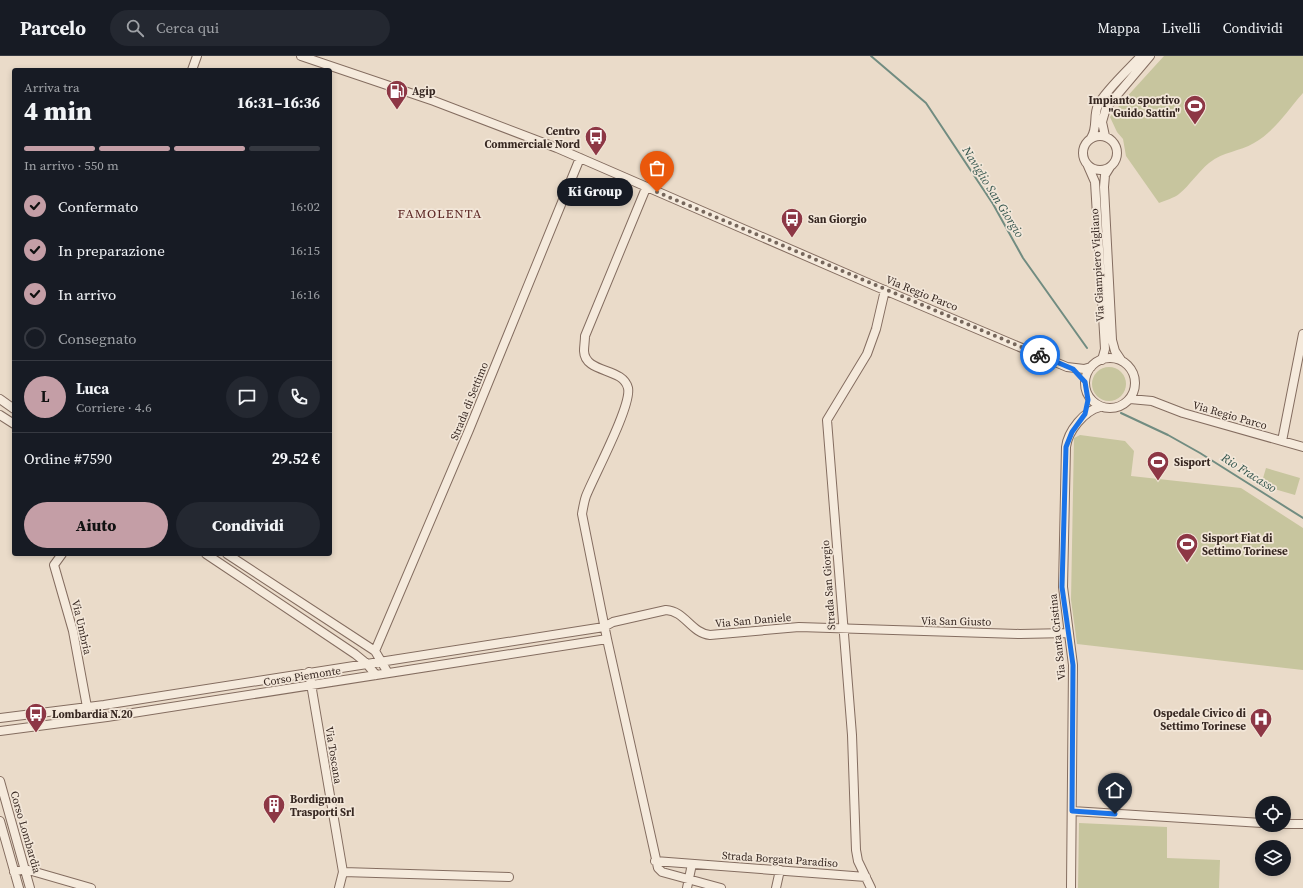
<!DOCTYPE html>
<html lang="it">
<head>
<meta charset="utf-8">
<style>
  :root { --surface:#171b24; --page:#242831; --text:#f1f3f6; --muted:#9ea1a6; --line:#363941; --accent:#c49ea6 }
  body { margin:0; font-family:"Source Serif 4",serif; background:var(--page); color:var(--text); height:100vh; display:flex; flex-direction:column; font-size:15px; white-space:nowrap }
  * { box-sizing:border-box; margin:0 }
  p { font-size:13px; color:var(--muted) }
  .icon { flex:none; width:22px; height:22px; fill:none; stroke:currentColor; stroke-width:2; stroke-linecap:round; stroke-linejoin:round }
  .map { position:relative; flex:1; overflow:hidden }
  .drawer { position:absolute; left:12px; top:12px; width:320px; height:488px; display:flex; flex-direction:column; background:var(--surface); border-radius:4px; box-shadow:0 2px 6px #0003 }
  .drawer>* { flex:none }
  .controls { position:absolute; left:1255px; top:740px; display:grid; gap:8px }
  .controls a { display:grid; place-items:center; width:36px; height:36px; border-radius:50%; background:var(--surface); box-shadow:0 2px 6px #0003; font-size:20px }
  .pin { position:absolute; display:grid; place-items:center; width:34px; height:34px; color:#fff; margin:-41px -17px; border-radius:50% 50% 50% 0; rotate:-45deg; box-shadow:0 0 4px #0007 }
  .pin .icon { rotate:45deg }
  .courier { position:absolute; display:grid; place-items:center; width:40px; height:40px; margin:-20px; border:3px solid #1a73e8; border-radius:50%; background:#fff; color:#222; box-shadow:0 1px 5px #0007 }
  .bubble { position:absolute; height:28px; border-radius:14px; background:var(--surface); box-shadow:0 2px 6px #0003; font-size:13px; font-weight:800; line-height:28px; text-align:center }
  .headline em { font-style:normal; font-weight:800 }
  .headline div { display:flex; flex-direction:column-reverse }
  .headline { display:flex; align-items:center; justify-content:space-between; height:68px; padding:0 12px }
  h1 { font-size:26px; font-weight:800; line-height:30px }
  .bar { display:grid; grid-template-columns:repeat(4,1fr); gap:6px 4px; align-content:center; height:48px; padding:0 12px }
  .bar i { height:5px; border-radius:3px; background:var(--line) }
  .bar .on { background:var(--accent) }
  .bar p { grid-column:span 4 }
  .line { display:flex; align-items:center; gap:10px; padding:0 12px; border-top:1px solid var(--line) }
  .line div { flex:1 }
  .round { display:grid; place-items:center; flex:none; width:42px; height:42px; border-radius:21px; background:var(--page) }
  ol { padding:0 12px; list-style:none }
  li { display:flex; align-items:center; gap:12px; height:44px }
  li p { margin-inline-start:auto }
  li .icon { padding:4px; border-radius:50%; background:var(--accent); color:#111; stroke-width:4 }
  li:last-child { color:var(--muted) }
  li i { width:22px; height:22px; border:2px solid var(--line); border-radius:50% }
  .action { display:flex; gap:8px; margin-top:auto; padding:8px 12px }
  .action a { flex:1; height:46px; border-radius:24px; background:var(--accent); color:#111; font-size:16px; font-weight:800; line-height:46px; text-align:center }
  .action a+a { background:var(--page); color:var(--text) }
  header { display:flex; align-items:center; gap:24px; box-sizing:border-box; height:56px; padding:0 20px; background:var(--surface); border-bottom:1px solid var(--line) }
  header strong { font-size:19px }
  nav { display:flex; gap:22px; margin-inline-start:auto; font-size:14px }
  .search { width:280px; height:36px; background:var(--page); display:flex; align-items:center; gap:10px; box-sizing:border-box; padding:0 14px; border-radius:22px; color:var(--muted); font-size:15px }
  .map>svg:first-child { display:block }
</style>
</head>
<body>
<header>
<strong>Parcelo</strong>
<div class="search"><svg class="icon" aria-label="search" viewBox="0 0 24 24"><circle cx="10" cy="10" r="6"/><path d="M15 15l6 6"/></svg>Cerca qui</div>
<nav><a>Mappa</a><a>Livelli</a><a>Condividi</a></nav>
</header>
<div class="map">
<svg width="1303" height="832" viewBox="0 0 1303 832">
  <rect width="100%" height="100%" fill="#eadbc9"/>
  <path fill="#c7c59e" d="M1164,0h139v37c-16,18 -28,38 -49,50 -15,9 -30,8 -45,20 -11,9 -19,22 -30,31 -5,4 -13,6 -20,9l-33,-47 -3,-17 -6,-7 -7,-15 13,-16z
    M1092 328a17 17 0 1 1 34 0a17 17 0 1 1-34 0Z
    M1080,379l45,6 9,10 -3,25 110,12 62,40v142l-226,-26 -6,-44 3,-162z
    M1266,412l34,10 -5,17 -34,-10z
    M1079,767l88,4v31l53,2 -1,28h-141z"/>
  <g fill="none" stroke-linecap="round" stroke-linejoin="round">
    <path stroke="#718c81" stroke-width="2" d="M871,0l55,47 67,101 30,54 64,90
      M1121,357l47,22 32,18 103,65"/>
    <g stroke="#846d60" stroke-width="10">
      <path id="minor" d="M301,0l133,45 123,47 318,138 192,81 17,2 7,-2
        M192,14l5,-14
        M1083 97a17 17 0 1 1 34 0a17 17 0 1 1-34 0Z
        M1105,80l-3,-14 4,-14 44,-52
        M1091,82c7,-10 2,-22 7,-33 7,-14 31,-36 43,-49
        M1088,110l7,16 10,167 -3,11
        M1110,111l-5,8 -1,12 8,153 3,11 6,9
        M646,132l-61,148c0,5 -1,10 -1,15 1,23 39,16 44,37 4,17 -34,88 -42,108 -2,6 -3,12 -4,18l25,125 51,229 4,4 59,16
        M1085 327a25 25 0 1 1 50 0a25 25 0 1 1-50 0Z
        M0,343l14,10
        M1130,343l22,2 31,12 120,34
        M0,359l14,9
        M1282,385l21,-107
        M62,498l-8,11 19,66 14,76
        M206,498l149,100 11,9 10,12
        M227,498l148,97 13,22
        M375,595l94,-221 111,-272
        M309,616l34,200 -4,16
        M0,662l104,-13 500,-78 9,-5 53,-12c19,1 25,23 44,25l89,-8 221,7 48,-1
        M0,675l107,-14 500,-78
        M0,725l30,107
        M1072,755l190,12
        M0,765l19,67
        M1284,768h19
        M655,805l211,16
        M14,816l11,-3 66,19
        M343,816l166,5
        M687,832l5,-24
        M776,832l4,-18
        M871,832l-13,-27 -2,-11 -4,-115 -25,-315 40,-66 9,-25 9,-39
        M1071,832l2,-223 -10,-78 3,-140c2,-16 18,-36 34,-40"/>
    </g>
    <use href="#minor" stroke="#f5eadc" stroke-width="8"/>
  </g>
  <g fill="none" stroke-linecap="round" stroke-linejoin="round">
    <path stroke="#76675c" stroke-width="4" stroke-dasharray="0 7.2" d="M657,136l383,163"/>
    <path stroke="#1a73e8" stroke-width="5" d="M1040,299l33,14 12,13 3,18 -3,14 -13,18 -6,15 -4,140 11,78 -1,146 43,3"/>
  </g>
  <defs>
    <g id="fuel-pin" transform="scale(1.15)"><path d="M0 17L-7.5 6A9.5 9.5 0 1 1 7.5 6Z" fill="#8d3745" stroke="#f2e6d8"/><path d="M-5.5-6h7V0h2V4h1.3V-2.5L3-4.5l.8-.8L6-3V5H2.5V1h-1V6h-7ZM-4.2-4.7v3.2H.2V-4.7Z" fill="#fff"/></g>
    <g id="stadium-pin" transform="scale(1.15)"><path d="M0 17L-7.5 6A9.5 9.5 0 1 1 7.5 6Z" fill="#8d3745" stroke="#f2e6d8"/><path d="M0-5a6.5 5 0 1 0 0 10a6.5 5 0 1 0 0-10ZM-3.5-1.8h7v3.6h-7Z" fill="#fff"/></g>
    <g id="bus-pin" transform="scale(1.15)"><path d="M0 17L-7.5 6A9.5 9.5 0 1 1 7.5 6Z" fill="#8d3745" stroke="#f2e6d8"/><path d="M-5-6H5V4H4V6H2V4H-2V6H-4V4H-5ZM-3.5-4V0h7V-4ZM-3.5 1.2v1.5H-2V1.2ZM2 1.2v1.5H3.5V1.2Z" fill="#fff"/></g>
    <g id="hospital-pin" transform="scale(1.15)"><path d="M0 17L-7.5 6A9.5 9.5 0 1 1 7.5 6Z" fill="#8d3745" stroke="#f2e6d8"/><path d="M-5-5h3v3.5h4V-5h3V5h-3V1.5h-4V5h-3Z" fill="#fff"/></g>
    <g id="building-pin" transform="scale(1.15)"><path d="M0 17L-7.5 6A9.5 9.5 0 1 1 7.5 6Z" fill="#8d3745" stroke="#f2e6d8"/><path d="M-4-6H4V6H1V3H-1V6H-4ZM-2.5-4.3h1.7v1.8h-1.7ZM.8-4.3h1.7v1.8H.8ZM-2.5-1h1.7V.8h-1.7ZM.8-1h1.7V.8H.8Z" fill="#fff"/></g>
  </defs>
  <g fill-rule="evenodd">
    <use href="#fuel-pin" x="397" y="35"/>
    <use href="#stadium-pin" x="1195" y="50"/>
    <use href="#bus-pin" x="596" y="81"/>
    <use href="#bus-pin" x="792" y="163"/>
    <use href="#stadium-pin" x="1158" y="406"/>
    <use href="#stadium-pin" x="1187" y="488"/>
    <use href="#bus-pin" x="36" y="658"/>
    <use href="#hospital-pin" x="1261" y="663"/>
    <use href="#building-pin" x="274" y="749"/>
  </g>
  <g text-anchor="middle" stroke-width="3.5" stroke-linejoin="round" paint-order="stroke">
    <g font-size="11" font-weight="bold" fill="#372822" stroke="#f2e6d8" text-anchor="start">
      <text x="412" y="39">Agip</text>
      <text x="1180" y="48" text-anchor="end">Impianto sportivo<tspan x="1180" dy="13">"Guido Sattin"</tspan></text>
      <text x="580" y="79" text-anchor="end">Centro<tspan x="580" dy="13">Commerciale Nord</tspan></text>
      <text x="808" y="167">San Giorgio</text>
      <text x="1174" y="410">Sisport</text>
      <text x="1202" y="486">Sisport Fiat di<tspan x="1202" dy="13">Settimo Torinese</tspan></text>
      <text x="1246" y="661" text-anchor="end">Ospedale Civico di<tspan x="1246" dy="13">Settimo Torinese</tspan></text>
      <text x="52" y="662">Lombardia N.20</text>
      <text x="290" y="747">Bordignon<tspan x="290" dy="13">Trasporti Srl</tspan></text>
    </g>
    <g font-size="11" fill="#372822" stroke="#f2e6d8">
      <text transform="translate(1097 209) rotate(-93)" y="4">Via Giampiero Vigliano</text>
      <text transform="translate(922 237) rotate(22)" y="4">Via Regio Parco</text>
      <text transform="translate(469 345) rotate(-68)" y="4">Strada di Settimo</text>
      <text transform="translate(1230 359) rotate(16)" y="4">Via Regio Parco</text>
      <text transform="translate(828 529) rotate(-94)" y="4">Strada San Giorgio</text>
      <text transform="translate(753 564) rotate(-5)" y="4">Via San Daniele</text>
      <text transform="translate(956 565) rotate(1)" y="4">Via San Giusto</text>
      <text transform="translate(82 571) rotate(77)" y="4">Via Umbria</text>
      <text transform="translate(1057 581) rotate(-96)" y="4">Via Santa Cristina</text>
      <text transform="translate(302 620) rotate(-9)" y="4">Corso Piemonte</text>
      <text transform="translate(334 699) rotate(81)" y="4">Via Toscana</text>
      <text transform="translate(26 776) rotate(74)" y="4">Corso Lombardia</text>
      <text transform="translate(780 803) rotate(4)" y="4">Strada Borgata Paradiso</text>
    </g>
    <g font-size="12" font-style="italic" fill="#33554d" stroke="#f2e6d8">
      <text transform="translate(993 136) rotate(58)" y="4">Naviglio San Giorgio</text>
      <text transform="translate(1249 417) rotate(32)" y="4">Rio Fracasso</text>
    </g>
    <g font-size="13" letter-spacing="1" fill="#5e2826" stroke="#f2e6d8">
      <text x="440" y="162">FAMOLENTA</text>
    </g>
  </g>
</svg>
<div class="controls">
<a><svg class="icon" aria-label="locate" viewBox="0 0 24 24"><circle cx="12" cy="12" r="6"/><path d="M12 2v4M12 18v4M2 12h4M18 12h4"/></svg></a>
<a><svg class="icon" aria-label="layers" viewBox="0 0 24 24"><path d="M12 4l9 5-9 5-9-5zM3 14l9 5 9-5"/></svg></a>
</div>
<div class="pin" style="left:657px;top:136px;background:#ea580c"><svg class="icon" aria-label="bag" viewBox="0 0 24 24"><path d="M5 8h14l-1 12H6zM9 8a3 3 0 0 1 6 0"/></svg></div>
<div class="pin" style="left:1115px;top:758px;background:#1f2937"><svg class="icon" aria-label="home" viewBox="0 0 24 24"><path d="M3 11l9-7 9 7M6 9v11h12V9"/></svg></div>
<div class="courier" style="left:1040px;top:299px"><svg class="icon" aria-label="bike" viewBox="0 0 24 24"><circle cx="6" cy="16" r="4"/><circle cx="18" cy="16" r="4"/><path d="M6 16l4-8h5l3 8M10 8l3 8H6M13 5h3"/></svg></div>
<div class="bubble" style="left:557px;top:122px;width:76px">Ki Group</div>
<section class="drawer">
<div class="headline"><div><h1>4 min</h1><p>Arriva tra</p></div><em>16:31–16:36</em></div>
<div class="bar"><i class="on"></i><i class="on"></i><i class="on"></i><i></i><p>In arrivo · 550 m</p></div>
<ol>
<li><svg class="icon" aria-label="check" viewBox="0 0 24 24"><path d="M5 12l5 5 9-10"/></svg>Confermato<p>16:02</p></li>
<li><svg class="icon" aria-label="check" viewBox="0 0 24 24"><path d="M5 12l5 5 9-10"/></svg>In preparazione<p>16:15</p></li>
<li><svg class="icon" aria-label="check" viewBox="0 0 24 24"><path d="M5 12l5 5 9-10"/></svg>In arrivo<p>16:16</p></li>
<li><i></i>Consegnato</li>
</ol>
<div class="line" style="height:72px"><b class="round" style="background:var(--accent);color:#111">L</b><div><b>Luca</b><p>Corriere · 4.6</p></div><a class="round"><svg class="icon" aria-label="chat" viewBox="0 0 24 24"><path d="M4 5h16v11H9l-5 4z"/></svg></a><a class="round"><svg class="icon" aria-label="phone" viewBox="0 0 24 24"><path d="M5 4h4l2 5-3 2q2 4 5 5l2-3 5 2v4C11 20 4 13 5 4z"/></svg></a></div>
<div class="line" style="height:52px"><div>Ordine #7590</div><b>29.52 €</b></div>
<div class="action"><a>Aiuto</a><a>Condividi</a></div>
</section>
</div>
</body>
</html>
